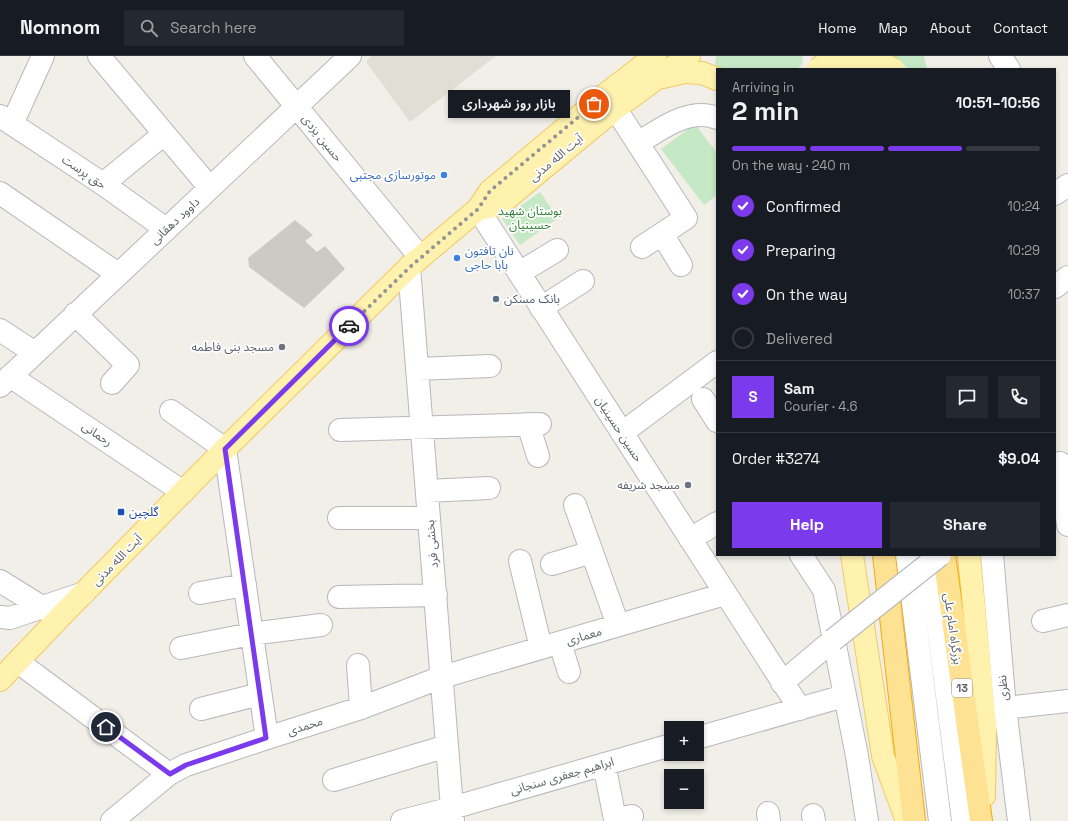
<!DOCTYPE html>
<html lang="en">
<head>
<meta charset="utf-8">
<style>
  :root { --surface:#171b24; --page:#242831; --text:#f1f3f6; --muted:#9ea1a6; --line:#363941; --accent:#7c3aed }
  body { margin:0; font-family:"Space Grotesk","Noto Sans Arabic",sans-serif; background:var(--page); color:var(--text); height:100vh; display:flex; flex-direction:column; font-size:15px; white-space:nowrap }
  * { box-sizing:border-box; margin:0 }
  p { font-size:13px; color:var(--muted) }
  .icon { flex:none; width:22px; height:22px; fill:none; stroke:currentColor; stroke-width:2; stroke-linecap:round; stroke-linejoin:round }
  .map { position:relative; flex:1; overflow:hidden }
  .panel { position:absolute; left:716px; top:12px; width:340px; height:488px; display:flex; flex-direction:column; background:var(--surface); border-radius:0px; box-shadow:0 2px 6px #0003 }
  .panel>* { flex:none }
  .buttons { position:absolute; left:664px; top:665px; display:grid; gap:8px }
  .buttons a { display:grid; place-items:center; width:40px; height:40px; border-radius:0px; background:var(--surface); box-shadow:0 2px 6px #0003; font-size:20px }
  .pin { position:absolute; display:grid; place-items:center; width:34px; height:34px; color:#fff; margin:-17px; border:2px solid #fff; border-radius:50%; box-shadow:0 1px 4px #0007 }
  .courier { position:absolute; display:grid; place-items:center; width:40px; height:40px; margin:-20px; border:3px solid #7c3aed; border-radius:50%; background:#fff; color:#222; box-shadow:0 1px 5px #0007 }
  .bubble { position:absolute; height:28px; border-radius:0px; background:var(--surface); box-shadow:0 2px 6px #0003; font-size:13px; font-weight:600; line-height:28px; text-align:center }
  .headline em { font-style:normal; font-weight:600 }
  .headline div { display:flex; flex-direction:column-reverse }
  .headline { display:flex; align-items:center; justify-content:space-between; height:68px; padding:0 16px }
  h1 { font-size:26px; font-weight:600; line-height:30px }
  .bar { display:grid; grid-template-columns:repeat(4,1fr); gap:6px 4px; align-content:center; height:48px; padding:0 16px }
  .bar i { height:5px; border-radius:3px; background:var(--line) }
  .bar .on { background:var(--accent) }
  .bar p { grid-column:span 4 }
  .line { display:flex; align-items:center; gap:10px; padding:0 16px; border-top:1px solid var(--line) }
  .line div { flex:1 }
  .round { display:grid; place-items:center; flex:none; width:42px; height:42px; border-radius:0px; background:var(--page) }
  ol { padding:0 16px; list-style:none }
  li { display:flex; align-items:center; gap:12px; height:44px }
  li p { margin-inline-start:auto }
  li .icon { padding:4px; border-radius:50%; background:var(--accent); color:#fff; stroke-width:4 }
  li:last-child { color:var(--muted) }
  li i { width:22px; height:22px; border:2px solid var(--line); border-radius:50% }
  .primary-button { display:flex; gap:8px; margin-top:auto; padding:8px 16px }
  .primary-button a { flex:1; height:46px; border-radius:0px; background:var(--accent); color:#fff; font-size:16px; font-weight:600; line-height:46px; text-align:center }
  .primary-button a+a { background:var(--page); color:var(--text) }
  header { display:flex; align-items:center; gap:24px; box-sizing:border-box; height:56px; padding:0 20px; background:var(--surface); border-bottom:1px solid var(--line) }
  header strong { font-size:19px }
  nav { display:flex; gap:22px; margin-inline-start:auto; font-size:14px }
  .search { width:280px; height:36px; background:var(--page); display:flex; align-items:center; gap:10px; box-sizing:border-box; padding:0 14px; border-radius:0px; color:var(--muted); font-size:15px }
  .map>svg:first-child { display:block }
</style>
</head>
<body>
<header>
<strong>Nomnom</strong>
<div class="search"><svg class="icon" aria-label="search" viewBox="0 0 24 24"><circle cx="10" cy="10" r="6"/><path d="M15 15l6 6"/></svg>Search here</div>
<nav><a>Home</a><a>Map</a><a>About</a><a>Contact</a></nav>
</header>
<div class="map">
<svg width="1068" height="765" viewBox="0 0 1068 765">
  <rect width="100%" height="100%" fill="#f1efe8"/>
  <path fill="#e1ded6" d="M371,0h125l-86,66 -44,-60z"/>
  <path fill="#c5e8c5" d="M716,0h86l1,7 -6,6h-79l-3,-5z
    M893,0h31l3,13h-18z
    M695,68l22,29v42l-13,10 -43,-56z
    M540,136l18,26 -38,27 -18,-26z"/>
  <path fill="#cccac5" d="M295,164l18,15 -8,6 12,11 8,-6 20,23 -41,39 -55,-41 -1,-9z"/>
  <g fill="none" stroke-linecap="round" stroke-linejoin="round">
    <g stroke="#b5b8bc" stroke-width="24">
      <path id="minor" d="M99,0l111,132
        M255,0l165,201
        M1000,0l9,13
        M606,38l80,124 -44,29
        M0,60l103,68 63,45
        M12,68l31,-68
        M638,87c23,-14 51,-36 79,-25
        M103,128l61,-50
        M0,137l118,81
        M1055,138l13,-9
        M478,153l322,500
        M662,178l19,31
        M409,211l44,554
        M519,217l38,-23
        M1055,231l13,-10
        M541,252l42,-27
        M75,258l53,51 -16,18
        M0,274l35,23
        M418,313l72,-3
        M10,320l173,116
        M0,330l350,-330
        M703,343l14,22
        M171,355l54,38 42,289
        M528,368l10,32
        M340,374l200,-6
        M622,377l95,-71
        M1060,407l8,62
        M427,435l62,-3
        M575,449l43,120
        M339,462h90
        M690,483l27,-16
        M801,499l23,35 33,166 10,65
        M907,499l33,266
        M929,499l34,266
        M992,499l13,153 14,113
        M520,505l21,87
        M552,508l40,-12
        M0,525l50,31
        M200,537l45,-8
        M339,541l97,-2
        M0,561l10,1 74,-25
        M1043,565l25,-6
        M560,587l9,29
        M181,592l70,-14 70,-9
        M18,606l151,112
        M358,609l3,43
        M782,627l51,-43
        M1005,652l63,-7
        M201,653l59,-15
        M697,682l147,-42
        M604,708l11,55 17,-3
        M334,724l113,-34
        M768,757l1,8
        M813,759l1,6
        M112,765l57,-47 17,-9 81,-27 94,-30 81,-31 283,-83
        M402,765l50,-13 219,-63"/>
    </g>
    <g stroke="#f2c960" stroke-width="24">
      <path id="major" d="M663,21l21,-5 18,1 15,6
        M478,153l21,-4 117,-97 37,-27 36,-25
        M852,499l31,201 24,65
        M969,499l16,171 -1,70
        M0,624l60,-63 165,-168 184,-182 69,-58 12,-18 116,-97 49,-38"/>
    </g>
    <g stroke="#f9ab00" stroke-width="24">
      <path id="highway" d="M884,499l30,266
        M944,499l37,266"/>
    </g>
    <use href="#minor" stroke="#fff" stroke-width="22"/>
    <use href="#major" stroke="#fff2af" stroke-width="22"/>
    <use href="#highway" stroke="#fde293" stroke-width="22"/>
    <g stroke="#b5b8bc" stroke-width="24" stroke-linecap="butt">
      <path id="minor-bridge" d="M833,584l107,-85"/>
    </g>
    <g stroke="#f2c960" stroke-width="24" stroke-linecap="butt">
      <path id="major-bridge" d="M818,13l8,-6 12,-3 17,-2 20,2 18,9"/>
    </g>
    <use href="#minor-bridge" stroke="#fff" stroke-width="22"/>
    <use href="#major-bridge" stroke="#fff2af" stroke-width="22"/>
  </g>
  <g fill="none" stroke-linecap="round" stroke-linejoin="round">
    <path stroke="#929495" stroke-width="4" stroke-dasharray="0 7.2" d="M349,270l61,-59 68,-58 12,-18 104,-87"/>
    <path stroke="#7c3aed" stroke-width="5" d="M106,671l64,47 16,-9 80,-27 -41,-289 124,-123"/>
  </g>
  <g fill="#3f7fe0" stroke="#fff" stroke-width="1.5">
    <circle cx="444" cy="119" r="4"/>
    <circle cx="457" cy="202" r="4"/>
  </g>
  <circle fill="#5c6f8a" stroke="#fff" stroke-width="1.5" cx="496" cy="243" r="4"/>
  <g fill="#6b7280" stroke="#fff" stroke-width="1.5">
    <circle cx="282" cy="291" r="4"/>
    <circle cx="688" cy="429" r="4"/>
  </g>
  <rect fill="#1a4fb4" stroke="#fff" stroke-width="1.5" x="117" y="452" width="8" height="8" rx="2"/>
  <g text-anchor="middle" stroke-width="3.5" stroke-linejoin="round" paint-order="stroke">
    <rect fill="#fff" stroke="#8f9295" stroke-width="1" x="952" y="623" width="20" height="18" rx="3"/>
    <g font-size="11" font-weight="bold" fill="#5f6368">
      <text x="962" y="636">13</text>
    </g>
    <g font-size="12" fill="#5f6368" stroke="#fff">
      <text transform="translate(322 82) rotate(51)" y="4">حسین یزدی</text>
      <text transform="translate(556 102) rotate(-40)" y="4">آیت الله مدنی</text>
      <text transform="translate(84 116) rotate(34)" y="4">حق پرست</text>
      <text transform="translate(175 165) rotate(-43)" y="4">داوود دهقانی</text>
      <text transform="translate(619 373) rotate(57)" y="4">حسین حسینیان</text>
      <text transform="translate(97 378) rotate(34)" y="4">رحمانی</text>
      <text transform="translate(432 488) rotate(-95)" y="4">بخشی فرد</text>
      <text transform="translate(117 504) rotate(-46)" y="4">آیت الله مدنی</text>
      <text transform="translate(953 573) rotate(82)" y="4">بزرگراه امام علی</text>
      <text transform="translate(584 580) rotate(-16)" y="4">معماری</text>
      <text transform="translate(1003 632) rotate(-95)" y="4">نظری</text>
      <text transform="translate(305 670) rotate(-18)" y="4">محمدی</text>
      <text transform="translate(562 720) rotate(-16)" y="4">ابراهیم جعفری سنجانی</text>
    </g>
    <g font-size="12" fill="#366cbe" stroke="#fff" text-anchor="end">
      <text x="436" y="123">موتورسازی مجتبی</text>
      <text x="465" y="199" text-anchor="start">نان تافتون<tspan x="465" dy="14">بابا حاجی</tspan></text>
    </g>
    <g font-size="12" fill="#348238" stroke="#fff">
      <text x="530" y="159">بوستان شهید<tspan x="530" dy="14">حسینیان</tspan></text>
    </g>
    <g font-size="12" fill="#4e5e75" stroke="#fff" text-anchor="start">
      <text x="504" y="247">بانک مسکن</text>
    </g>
    <g font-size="12" fill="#5b616d" stroke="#fff" text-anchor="end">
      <text x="274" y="295">مسجد بنی فاطمه</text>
      <text x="680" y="433">مسجد شریفه</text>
    </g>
    <g font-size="12" fill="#164399" stroke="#fff" text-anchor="start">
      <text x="129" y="460">گلچین</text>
    </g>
  </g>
</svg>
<div class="buttons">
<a>+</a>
<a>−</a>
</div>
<div class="pin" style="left:594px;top:48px;background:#ea580c"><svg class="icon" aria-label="bag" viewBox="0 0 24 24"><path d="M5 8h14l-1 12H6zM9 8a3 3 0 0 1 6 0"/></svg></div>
<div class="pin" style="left:106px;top:671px;background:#1f2937"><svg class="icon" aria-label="home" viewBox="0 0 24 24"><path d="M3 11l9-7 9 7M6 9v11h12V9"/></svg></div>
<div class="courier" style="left:349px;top:270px"><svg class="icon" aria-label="car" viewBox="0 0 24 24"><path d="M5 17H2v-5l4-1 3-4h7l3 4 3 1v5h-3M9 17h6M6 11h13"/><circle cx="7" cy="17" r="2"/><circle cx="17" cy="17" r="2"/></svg></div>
<div class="bubble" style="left:448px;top:34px;width:122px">بازار روز شهرداری</div>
<section class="panel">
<div class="headline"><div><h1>2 min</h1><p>Arriving in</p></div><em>10:51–10:56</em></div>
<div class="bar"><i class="on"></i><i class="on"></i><i class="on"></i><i></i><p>On the way · 240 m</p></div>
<ol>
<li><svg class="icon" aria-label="check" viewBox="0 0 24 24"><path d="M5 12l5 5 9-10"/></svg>Confirmed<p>10:24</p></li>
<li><svg class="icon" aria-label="check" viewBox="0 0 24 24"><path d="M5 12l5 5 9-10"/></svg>Preparing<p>10:29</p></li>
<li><svg class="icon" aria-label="check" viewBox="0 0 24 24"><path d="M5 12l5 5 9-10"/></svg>On the way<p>10:37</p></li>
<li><i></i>Delivered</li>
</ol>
<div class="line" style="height:72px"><b class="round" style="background:var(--accent);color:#fff">S</b><div><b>Sam</b><p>Courier · 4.6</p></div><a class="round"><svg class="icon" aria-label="chat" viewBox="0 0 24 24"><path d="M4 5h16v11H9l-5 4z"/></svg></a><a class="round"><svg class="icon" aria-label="phone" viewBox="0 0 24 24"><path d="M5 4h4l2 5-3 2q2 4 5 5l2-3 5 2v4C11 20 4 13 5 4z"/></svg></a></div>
<div class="line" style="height:52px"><div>Order #3274</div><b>$9.04</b></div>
<div class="primary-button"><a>Help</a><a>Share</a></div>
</section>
</div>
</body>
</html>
